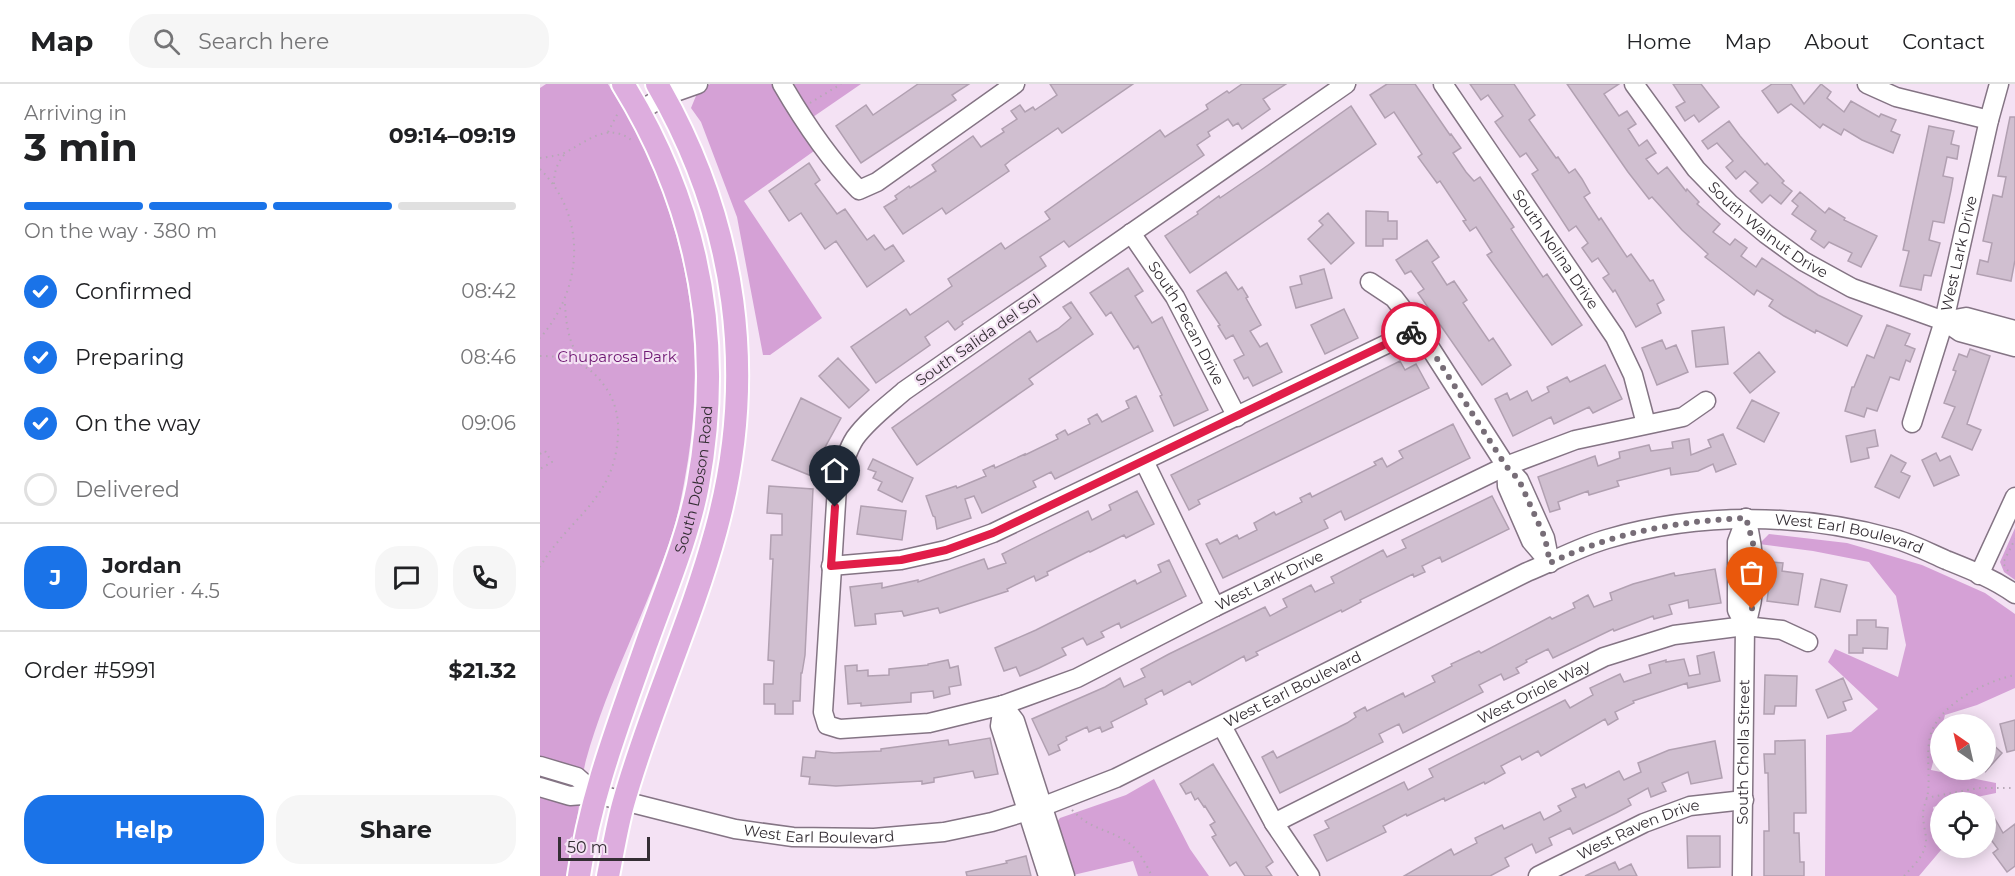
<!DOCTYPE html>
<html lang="en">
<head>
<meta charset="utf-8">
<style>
  :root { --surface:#fff; --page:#f6f6f6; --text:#202124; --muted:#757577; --line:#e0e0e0; --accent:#1a73e8 }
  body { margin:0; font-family:Montserrat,sans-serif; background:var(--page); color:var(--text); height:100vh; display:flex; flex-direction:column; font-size:22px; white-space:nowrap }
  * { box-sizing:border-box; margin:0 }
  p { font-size:20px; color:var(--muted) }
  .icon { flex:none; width:33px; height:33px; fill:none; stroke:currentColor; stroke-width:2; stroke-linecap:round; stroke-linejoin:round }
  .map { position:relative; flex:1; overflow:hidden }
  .panel { display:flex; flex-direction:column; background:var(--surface); width:540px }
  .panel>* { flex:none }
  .needle { width:39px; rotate:326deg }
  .controls { position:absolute; left:1390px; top:630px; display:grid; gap:12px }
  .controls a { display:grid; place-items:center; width:66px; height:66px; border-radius:50%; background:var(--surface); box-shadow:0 3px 15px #0003; font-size:30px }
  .scale { position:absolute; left:18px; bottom:15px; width:92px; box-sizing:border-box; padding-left:6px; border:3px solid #342e34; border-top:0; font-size:16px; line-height:21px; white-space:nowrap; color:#342e34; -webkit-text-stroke:4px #f4e2f4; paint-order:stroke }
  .pin { position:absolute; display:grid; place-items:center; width:51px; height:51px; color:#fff; margin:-62px -26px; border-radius:50% 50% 50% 0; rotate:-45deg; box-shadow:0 0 6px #0007 }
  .pin .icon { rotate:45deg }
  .courier { position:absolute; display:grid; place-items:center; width:60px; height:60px; margin:-30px; border:4px solid #e11d48; border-radius:50%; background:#fff; color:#222; box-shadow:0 2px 8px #0007 }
  .summary em { font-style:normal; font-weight:700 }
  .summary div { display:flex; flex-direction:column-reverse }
  .summary { display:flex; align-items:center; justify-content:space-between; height:102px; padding:0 24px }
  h1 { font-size:39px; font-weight:700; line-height:45px }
  .bar { display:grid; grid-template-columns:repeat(4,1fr); gap:9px 6px; align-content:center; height:72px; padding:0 24px }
  .bar i { height:8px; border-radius:4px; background:var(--line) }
  .bar .active { background:var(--accent) }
  .bar p { grid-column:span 4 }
  .line { display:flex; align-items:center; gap:15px; padding:0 24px; border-top:2px solid var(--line) }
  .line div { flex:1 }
  .round { display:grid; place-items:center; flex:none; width:63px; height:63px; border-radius:24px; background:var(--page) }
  ol { padding:0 24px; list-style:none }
  li { display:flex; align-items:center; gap:18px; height:66px }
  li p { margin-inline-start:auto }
  li .icon { padding:6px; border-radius:50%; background:var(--accent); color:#fff; stroke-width:4 }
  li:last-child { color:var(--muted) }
  li i { width:33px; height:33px; border:3px solid var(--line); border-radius:50% }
  .action { display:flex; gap:12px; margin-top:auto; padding:12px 24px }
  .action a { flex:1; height:69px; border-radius:24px; background:var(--accent); color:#fff; font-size:24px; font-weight:700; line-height:69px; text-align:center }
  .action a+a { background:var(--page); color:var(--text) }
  header { display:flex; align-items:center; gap:36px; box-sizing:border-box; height:84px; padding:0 30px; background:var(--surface); border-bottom:2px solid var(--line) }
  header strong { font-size:28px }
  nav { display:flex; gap:33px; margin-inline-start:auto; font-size:21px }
  .search { width:420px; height:54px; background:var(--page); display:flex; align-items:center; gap:15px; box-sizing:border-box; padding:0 21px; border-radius:24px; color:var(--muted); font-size:22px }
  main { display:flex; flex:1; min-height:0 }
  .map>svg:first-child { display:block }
</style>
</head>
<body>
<header>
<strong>Map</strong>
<div class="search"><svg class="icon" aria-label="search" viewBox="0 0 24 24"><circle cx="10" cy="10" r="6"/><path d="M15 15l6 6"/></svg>Search here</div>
<nav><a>Home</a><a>Map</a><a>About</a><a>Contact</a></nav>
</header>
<main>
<section class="panel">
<div class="summary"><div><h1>3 min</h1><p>Arriving in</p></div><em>09:14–09:19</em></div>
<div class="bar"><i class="active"></i><i class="active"></i><i class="active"></i><i></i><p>On the way · 380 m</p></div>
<ol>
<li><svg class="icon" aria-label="check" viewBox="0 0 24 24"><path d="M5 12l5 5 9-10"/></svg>Confirmed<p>08:42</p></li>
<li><svg class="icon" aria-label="check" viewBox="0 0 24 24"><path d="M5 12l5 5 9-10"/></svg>Preparing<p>08:46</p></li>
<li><svg class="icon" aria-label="check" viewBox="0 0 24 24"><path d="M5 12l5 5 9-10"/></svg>On the way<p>09:06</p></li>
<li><i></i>Delivered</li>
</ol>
<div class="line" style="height:108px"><b class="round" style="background:var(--accent);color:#fff">J</b><div><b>Jordan</b><p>Courier · 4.5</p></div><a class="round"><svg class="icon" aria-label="chat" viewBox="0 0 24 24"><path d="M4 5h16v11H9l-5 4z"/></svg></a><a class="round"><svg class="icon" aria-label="phone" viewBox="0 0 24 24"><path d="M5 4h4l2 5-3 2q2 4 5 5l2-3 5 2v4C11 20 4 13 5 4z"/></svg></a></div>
<div class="line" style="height:78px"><div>Order #5991</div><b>$21.32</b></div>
<div class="action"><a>Help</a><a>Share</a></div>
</section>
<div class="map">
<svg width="1475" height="792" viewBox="0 0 1475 792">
  <rect width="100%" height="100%" fill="#f4e2f4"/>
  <path fill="#d5a1d6" d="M6,0h62c73,113 101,243 80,376 -4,24 -8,48 -15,71 -25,78 -65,150 -87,229 -5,19 -5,39 -9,58 -3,19 -8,38 -10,58h-27v-788z
    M170,0h62l42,67 -70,50 78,117 -52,37h-7l-26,-138 -36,-95 -10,-14 7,-17z
    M254,0h67l-48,33z
    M1475,444v52l-11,-8 -4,-10z
    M1229,450l78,9 75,22 63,28 30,21v74l-38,17 -32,10 -14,55 65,13v10l-43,9h-12v3l-8,2 8,43 -22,26h-94l1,-141 25,-3 27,-23 -50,-47 7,-13 63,28 8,-32 -10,-49 -27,-34 -56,-11 -54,-7z
    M614,695l36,70 19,27h-71l-5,-15 -64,15 -15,-50 6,-8 66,-23z"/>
  <path fill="#d0bfd0" stroke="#b1a0b1" stroke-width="1.5" d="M378,0h51l-17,11 4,5 -95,63 -25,-37 30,-21 7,10z
    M510,0h83l-71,49 -4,-5 -47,32 -6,5 4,6 -63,43 -4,-6 -39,26 -19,-27 13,-8 -2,-3 14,-10 1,2 26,-17 -4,-6 41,-29 8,11 23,-15 -2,-3 15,-10 -6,-8 9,-6 5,7 8,-5 2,3 22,-15z
    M702,0h44l-23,15 7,10 -28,20 -4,-6 -5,3 -5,-7 -20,13 2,4 -13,9 7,10 -135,92 -5,-6 -24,16 6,9 -84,56 1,2 -8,6 -7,-9 -23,16 5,8 -54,38 -25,-36 55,-38 4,6 42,-29 -4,-7 53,-36 4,6 45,-30 -5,-7 115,-82 5,7 43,-28 -2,-4 21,-14 2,2z
    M847,0h28l35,51 1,-1 10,14 -8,5 13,19 8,9 6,-4 34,50 -3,2 32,48 4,-3 35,51 -30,20 -65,-90 5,-3 -16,-25 -6,4 -7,-10 3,-1 -26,-39 -3,2 -19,-26 4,-3 -28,-42 -9,6 -15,-23z
    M930,0h44l21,31 -6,5 27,38 2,-1 11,16 6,-4 7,10 8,14 -6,4 15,23 2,-2 26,39 4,-3 19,27 3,-1 11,20 -7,4 4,9 -25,14 -21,-37 -2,2 -10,-14 6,-4 -11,-16 -6,4 -10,-14 6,-5 -12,-17 -7,5 -37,-57 6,-4 -12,-17 -6,4 -25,-35 8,-6 -15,-21 -7,5z
    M1027,0h52l-15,10 15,22 8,-5 9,13 -8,5 11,17 8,-6 9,13 -10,6 12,15 9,-7 19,24 1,-2 12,13 -2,2 23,20 -7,8 17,13 5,-6 12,9 -6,8 15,11 6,-9 56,37 44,21 -15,30 -31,-16 -1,3 -31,-17 -15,-10 4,-6 -16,-10 -3,5 -49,-38 3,-3 -26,-24 -30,-33 -3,2 -21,-27z
    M1133,0h28l18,23 -20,15 -5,-7 -9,6 -9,-14 9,-5z
    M1232,0h19l13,20 17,-20 10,8 -4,6 17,14 7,-11 28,16 2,-3 15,6 -5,11 9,4 -7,18 -31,-13 -18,-11 -3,6 -18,-11 -3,4 -29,-24 -13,9 -16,-22z
    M811,22l25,38 -186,129 -25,-37 33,-22 -1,-2 22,-16 1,2 44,-30z
    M1470,33h5v143l-4,21 -34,-7 3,-14 8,2 4,-19 -9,-2 10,-46 9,2 4,-20 -8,-1z
    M1189,37l11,15 25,29 2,-2 17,18 -2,2 10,8 -11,13 -11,-9 -8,8 -12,-12 8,-8 -13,-12 -9,8 -10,-12 7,-6 -16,-18 -9,6 -6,-8z
    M1389,42l25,5 -3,13 8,2 -2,13 -10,-2 -4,19 10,2 -2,12 -7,33 -11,-2 -4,19 11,3 -9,33 -7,-1 -3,15 -21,-4 9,-35 -6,-1z
    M269,79l11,17 -5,4 22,30 8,-5 22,31 7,-5 11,15 8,-5 11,16 -37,26 -31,-46 -11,8 -24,-36 -12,8 -20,-30z
    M1260,108l25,21 4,-5 16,10 -1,2 33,16 -16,31 -13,-6 4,-8 -23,-11 -5,6 -13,-9 5,-8 -24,-17 6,-8 -6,-5z
    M826,127l22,1v9h9v18h-14v7h-17z
    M788,129l26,30 -23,21 -23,-25 15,-14 -4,-4z
    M887,156l12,17 -7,5 15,23 7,-4 13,19 -4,3 26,38 4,-3 18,27 -29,20 -64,-92 6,-4 -13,-18 -6,3 -9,-14z
    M588,184l15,23 -8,5 17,27 10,-6 46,93 -34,16 -14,-30 2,-1 -24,-49 -4,3 -23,-37 -5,4 -16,-23z
    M784,185l8,29 -36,10 -6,-21 12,-3 -2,-8z
    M686,188l12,18 4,-3 6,10 -2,1 15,27 -11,6 10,16 7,-4 15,29 -29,14 -5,-9 -4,2 -10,-19 10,-5 -11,-20 -7,4 -8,-13 2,-1 -23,-34z
    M531,218l22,32 -64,45 4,5 -116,81 -25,-37 138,-97 7,11 21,-13 13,-11 -8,-11z
    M804,225l14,29 -33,16 -14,-29z
    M1347,241l23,9 -5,11 10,4 -5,13 -4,-2 -7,20 -9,-3 -13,34 -10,-3 -3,9 -19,-6 7,-24h2l13,-32 7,3z
    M1184,243l4,37 -32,3 -4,-36z
    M1122,256l4,9 10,-4 12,27 -31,13 -15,-37z
    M1430,265l20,7 -23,68 14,6 -9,20 -30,-13 13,-30 -11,-4 12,-32 -3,-1 6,-16 8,3z
    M1219,268l16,20 -25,21 -16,-20z
    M298,274l31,32 -20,18 -30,-32z
    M860,277l5,9 11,-6 13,24 -231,112 2,4 -11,6 -18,-35z
    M1065,281l17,34 -29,14 -4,-6 -35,17 -3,-7 -38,19 -18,-37 12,-6 3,7 17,-9 5,10 17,-9 -2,-5 20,-10 3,5z
    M596,312l17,35 -98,48 -4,-7 -18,9 3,6 -54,26 -8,-17 -9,3 6,19 -34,11 -2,-12 -2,-1 -7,-20 30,-10 1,2 29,-12 -3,-6 11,-5 1,3 30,-14v1l33,-16 -2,-4 9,-5 3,5 22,-11 -2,-5 9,-5 5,8 27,-14 -3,-7z
    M261,314l40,20 -18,33 2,1 -11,25 -42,-17z
    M1212,316l27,13 -15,29 -27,-14z
    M913,340l17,34 -125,62 -4,-9 -17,9 4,8 -105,50 -17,-34 11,-5 3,5 17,-9 2,4 18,-9 -3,-7 20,-11 2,3 26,-13 -2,-4 10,-5 2,4 64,-32 -2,-3 8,-4 5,9 16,-9 -4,-7z
    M1335,346l3,16 -11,2 2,10 -18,4 -5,-26z
    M1183,350l13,30 -20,8 -3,-8 -15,7 -27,4 -1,-7 -53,13 2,5 -30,9 -1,-4 -30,11 2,7 -10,3 -12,-35 57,-21 3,10 22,-8 -1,-6 30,-7 2,6 22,-3 -1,-6 17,-3 2,16 20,-8 -3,-7z
    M1396,369l4,8 10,-5 9,19 -25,11 -12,-26z
    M1351,371l15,8 -5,9 9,4 -11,22 -24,-11z
    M333,375l40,19 -11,24 -24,-12 4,-8 -9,-4 3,-6 -8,-3z
    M229,402l44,3 -8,166 -3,18h-1l-1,28h-7v13h-18v-10h-11v-20h9l1,-23 -6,-1 5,-101h-3l1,-24h11v-21l-15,-1z
    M597,407l17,33 -28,14 -2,-3 -34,17 -1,-1 -42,21 1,3 -12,6 -2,-5 -27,13 1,2 -68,22 -2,-5 -34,8 -2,-5 -27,3 1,10 -21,2 -5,-39 32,-4v5l36,-8v2l66,-23 4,10 18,-6 -4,-9 86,-43 4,9 19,-10 -2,-5z
    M952,412l17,33 -67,33 -2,-5 -18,9 3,6 -11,5 -1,-3 -53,26 1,2 -19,10 -1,-2 -85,42 2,3 -12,6 -2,-5 -52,29 -2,-4 -26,14 -2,-5 -17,9 2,5 -36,18 2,5 -11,5 -2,-5 -11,5 -2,-5 -21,10 1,3 -9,5 2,5 -11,5 -17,-36 73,-32 15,-9 4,9 21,-10 -4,-8 28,-15 96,-47 5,9 17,-9 -4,-8 28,-14 4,7 19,-9 -3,-6 52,-27 4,7 19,-9 -4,-8z
    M321,422l45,5 -4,29 -45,-6z
    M629,476l17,36 -65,32 -2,-5 -18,9 3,5 -17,8 -4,-7 -21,10 4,7 -27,13 -19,8 -4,-9 -12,4 -9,-23 41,-18 99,-50 2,4 24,-12 -3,-7z
    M1232,478l11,1 -1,8 21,3 -5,31 -31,-4z
    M1175,485l6,34 -32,5 -1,-8 -19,5 3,9 -18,5 -1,-3 -39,15 -1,-2 -60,29 -5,-9 -22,11 1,2 -11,6 3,5 -15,7 -3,-6 -22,11 4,7 -80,41 -4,-9 -20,10 4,8 -103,51 -18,-36 11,-6 4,7 70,-35 9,-6 -2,-4 11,-6 2,4 36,-18 2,4 30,-15 -3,-6 20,-10 -1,-2 28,-13 2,2 69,-36 2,2 23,-11 -2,-5 15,-8 6,12 18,-7 -2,-7 23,-9 41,-11 1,3z
    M1281,495l26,6 -7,27 -25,-5z
    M1317,536h19v7l12,1 -1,21 -24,-1v5h-14v-18h8z
    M1174,568l6,29 -32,7 -1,-5 -54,18 1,2 -19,9 3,7 -10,6 -3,-6 -64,37 -3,-5 -16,9 -2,-4 -19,10 4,7 -20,11 -1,-2 -39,19 -1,-3 -37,18 -1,-2 -23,12 3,6 -59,29 -13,-26 15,-7 -4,-7 79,-39 4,8 25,-13 -4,-8 136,-69 5,8 23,-13 -3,-7 30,-14 4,8 27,-9 -2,-8 17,-5v2l18,-3 5,17 11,-2 -3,-18z
    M408,576l2,8 8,-2 3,19 -12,2 1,7 -16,4 -1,-7 -22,2v9l-50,4v-3l-13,1 -3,-38 12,-1v6l11,-1v6l21,-1v-6l39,-4v-1z
    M1225,591l32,1 -1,30h-21l-1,8h-10z
    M1303,594l9,21 -9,3 3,8 -18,8 -12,-28z
    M1475,636v30l-8,2 -7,-28z
    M450,654l8,36 -23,4 -2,-7 -39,7v4l-12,2v-3l-86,5 -27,-2 1,-7 -9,-1 2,-19 12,1 1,-7 18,2 47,-2v-2l67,-9 1,5z
    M1446,654l16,15 -16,18z
    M1265,656l1,73h-12v20h5l1,29h4v14h-40v-45h5l-1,-58h-3l-1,-19h11v-13z
    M1175,657l7,37 -31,6 -3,-12 -26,11 4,8 -15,6 -3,-9 -20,11 3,6 -15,8 -43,21 -3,-6 -21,10 3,7 -16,8 -4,-9 -27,14 4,8 -19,10h-86l47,-27 3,6 23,-12 -2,-5 27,-13 2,4 36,-17 4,8 17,-9 -3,-5 18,-9 -4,-8 12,-5 2,4 33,-17 5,9 17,-8 -3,-9 31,-13z
    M673,680l60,98 -7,5 6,9h-27l-9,-14 -6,4 -18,-29 4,-2 -6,-10 5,-3 -10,-16 -1,1 -6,-9 -3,2 -4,-8 -5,2 -6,-10z
    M1446,719l17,30 12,-9v42l-8,6 -14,-19 5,-4 -12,-16z
    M1147,752h33v31l-32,1z
    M486,772l5,20h-64l-1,-4 41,-9 -1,-2z
    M1075,778l4,8 12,-6 6,12h-52z"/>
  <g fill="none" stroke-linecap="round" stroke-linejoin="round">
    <g stroke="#847484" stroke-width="21">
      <g id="minor">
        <path d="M242,0c22,38 46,74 77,106l18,-8 138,-98"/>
        <path id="s1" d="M806,0l-442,307c-17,15 -36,29 -49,47 -9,14 -14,33 -18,49l-14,225 4,13 13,4 89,-6 74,-18 74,-27 138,-71 291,-141 69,-26 108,-23 23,-16"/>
        <path id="s2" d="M903,0l172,253 18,38 13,49"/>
        <path id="s3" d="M1094,0l62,85 34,35 36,30 37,27 49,27 92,33 16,11 55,15"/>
        <path d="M1327,0l29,13 93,23"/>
        <path d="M100,27l24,-15 34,-12"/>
        <path id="s4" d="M591,149l44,64 62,120"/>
        <path d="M830,198l24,16 24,31 88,137 13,14 26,58 5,25"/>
        <path d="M1404,237l22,-4 49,13"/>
        <path id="s5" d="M1372,339l32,-102 45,-201 10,-36"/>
        <path d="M604,377l71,146"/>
        <path d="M966,382l1,20 24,55 19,22"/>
        <path d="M291,482l70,-6 45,-10 47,-17 425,-204"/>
        <path d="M1439,491l36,-78"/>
        <path d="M1205,542l-8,-16v-68l9,-24"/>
        <path d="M463,621l12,16 50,155"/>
        <path d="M463,621l-3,21 48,150"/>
        <path d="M682,642l52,97 36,53"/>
        <path d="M0,682l37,11 19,17"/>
        <path id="s6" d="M0,703l30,9 26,-2 139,35 58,8 81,1 70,-6 48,-10 52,-16 72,-28 411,-206c27,-11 52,-25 80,-33 93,-27 196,-26 288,0 18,5 35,14 51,21 25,10 48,19 69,34"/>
        <path id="s7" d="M734,739l330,-166 70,-22 71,-9 37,4 26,12"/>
        <path id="s8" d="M998,792l106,-53 46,-17 54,-6"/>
        <path id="s9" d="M1202,792l3,-250c13,-33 10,-74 1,-108"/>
      </g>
    </g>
    <g stroke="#fff" stroke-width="26">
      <g id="major">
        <path id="s10" d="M39,792c11,-80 41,-156 67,-231 18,-51 42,-107 52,-160 26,-143 1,-278 -75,-401"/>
        <path d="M68,792c5,-25 9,-51 16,-75 26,-92 67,-179 92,-271 42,-154 21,-308 -59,-446"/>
      </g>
    </g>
    <path stroke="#b6a8b6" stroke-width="2" stroke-dasharray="1.5 4.5" stroke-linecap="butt" d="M270,19l31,-19
      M68,48l11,-21
      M0,74c8,-1 16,-2 24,-5 23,-11 44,-33 70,-11
      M0,85c48,48 43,120 0,169
      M14,100c0,-12 3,-21 11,-30
      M25,220c1,22 4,39 16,57
      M0,272c29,0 49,7 66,32 10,14 13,32 12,48 -4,65 -49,81 -78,131
      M0,370l5,-3 7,11 -12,7
      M1468,487l-5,-8 12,-24
      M1386,714l52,-10h37
      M532,726c19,20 34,18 54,31 13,8 19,22 26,35
      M1364,792c10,-11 23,-22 22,-39 -1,-7 -3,-15 -3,-23 0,-7 4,-14 5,-22 2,-18 -2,-37 2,-55 7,-32 56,-56 85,-62"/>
    <use href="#minor" stroke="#fff" stroke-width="18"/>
    <use href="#major" stroke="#ddadde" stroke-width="22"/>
  </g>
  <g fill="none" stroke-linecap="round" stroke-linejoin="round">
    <path stroke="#776d77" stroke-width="6" stroke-dasharray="0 10.8" d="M871,248l7,-3 88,137 13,14 26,58 5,25c61,-30 127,-42 196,-45l7,25 -1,66"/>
    <path stroke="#e11d48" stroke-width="8" d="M295,423l-4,59 70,-6 45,-10 47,-17 418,-201"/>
  </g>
  <g text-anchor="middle" stroke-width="4.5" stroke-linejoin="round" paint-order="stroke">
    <g font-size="15" fill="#342e34" stroke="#f4e2f4">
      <text dy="5" stroke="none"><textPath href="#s3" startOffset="200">South Walnut Drive</textPath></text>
      <text dy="5" stroke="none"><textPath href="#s2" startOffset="200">South Nolina Drive</textPath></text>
      <text dy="5" stroke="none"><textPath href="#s5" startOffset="176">West Lark Drive</textPath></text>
      <text dy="5" stroke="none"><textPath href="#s4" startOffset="106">South Pecan Drive</textPath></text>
      <text transform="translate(438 256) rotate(-35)" y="5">South Salida del Sol</text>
      <text dy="5" stroke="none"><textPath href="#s10" startOffset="414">South Dobson Road</textPath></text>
      <text dy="5" stroke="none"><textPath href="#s6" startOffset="1383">West Earl Boulevard</textPath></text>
      <text dy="5" stroke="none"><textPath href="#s1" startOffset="1371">West Lark Drive</textPath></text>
      <text dy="5" stroke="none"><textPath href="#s6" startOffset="789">West Earl Boulevard</textPath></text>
      <text dy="5" stroke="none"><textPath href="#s7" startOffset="291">West Oriole Way</textPath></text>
      <text dy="5" stroke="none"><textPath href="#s9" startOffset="124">South Cholla Street</textPath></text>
      <text dy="5" stroke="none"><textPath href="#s8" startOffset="111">West Raven Drive</textPath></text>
      <text dy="5" stroke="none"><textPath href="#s6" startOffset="285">West Earl Boulevard</textPath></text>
    </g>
    <g font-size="15" fill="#6e1772" stroke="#f4e2f4">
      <text x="77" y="278">Chuparosa Park</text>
    </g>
  </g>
</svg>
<div class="controls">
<a><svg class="needle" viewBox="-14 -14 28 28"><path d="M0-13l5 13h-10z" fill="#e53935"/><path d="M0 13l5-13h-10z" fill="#757577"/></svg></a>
<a><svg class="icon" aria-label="locate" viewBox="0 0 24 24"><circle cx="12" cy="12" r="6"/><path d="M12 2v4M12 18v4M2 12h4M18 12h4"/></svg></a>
</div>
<div class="scale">50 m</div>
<div class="pin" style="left:1212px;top:525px;background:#ea580c"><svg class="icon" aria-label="bag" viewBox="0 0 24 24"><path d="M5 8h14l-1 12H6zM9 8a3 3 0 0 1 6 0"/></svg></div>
<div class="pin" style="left:295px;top:423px;background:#1f2937"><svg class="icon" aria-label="home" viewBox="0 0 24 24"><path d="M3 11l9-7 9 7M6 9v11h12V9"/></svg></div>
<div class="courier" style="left:871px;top:248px"><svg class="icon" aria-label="bike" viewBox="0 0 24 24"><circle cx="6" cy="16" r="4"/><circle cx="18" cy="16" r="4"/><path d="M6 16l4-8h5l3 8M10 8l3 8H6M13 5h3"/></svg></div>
</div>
</main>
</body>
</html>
